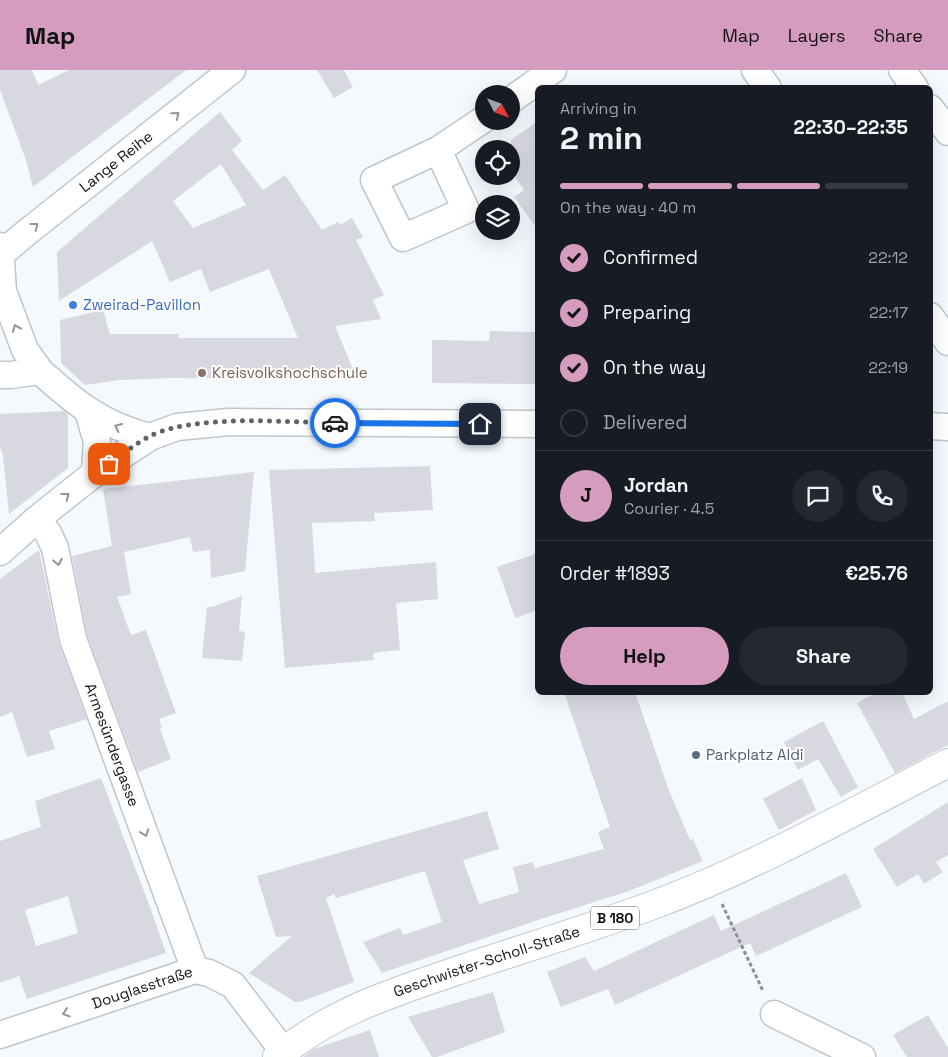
<!DOCTYPE html>
<html lang="en">
<head>
<meta charset="utf-8">
<style>
  :root { --surface:#171b24; --page:#242831; --text:#f1f3f6; --muted:#9ea1a6; --line:#363941; --accent:#d59cc0 }
  body { margin:0; font-family:"Space Grotesk",sans-serif; background:var(--page); color:var(--text); height:100vh; display:flex; flex-direction:column; font-size:19px; white-space:nowrap }
  * { box-sizing:border-box; margin:0 }
  p { font-size:16px; color:var(--muted) }
  .icon { flex:none; width:28px; height:28px; fill:none; stroke:currentColor; stroke-width:2; stroke-linecap:round; stroke-linejoin:round }
  .map { position:relative; flex:1; overflow:hidden }
  .drawer { position:absolute; left:535px; top:15px; width:398px; height:610px; display:flex; flex-direction:column; background:var(--surface); border-radius:8px; box-shadow:0 5px 20px #0002 }
  .drawer>* { flex:none }
  .needle { width:32px; rotate:131deg }
  .buttons { position:absolute; left:475px; top:15px; display:grid; gap:10px }
  .buttons a { display:grid; place-items:center; width:45px; height:45px; border-radius:50%; background:var(--surface); box-shadow:0 5px 20px #0002; font-size:25px }
  .pin { position:absolute; display:grid; place-items:center; width:42px; height:42px; color:#fff; margin:-21px; border-radius:10px; box-shadow:0 2px 8px #0006 }
  .courier { position:absolute; display:grid; place-items:center; width:50px; height:50px; margin:-25px; border:4px solid #1a73e8; border-radius:50%; background:#fff; color:#222; box-shadow:0 1px 6px #0007 }
  .headline em { font-style:normal; font-weight:600 }
  .headline div { display:flex; flex-direction:column-reverse }
  .headline { display:flex; align-items:center; justify-content:space-between; height:85px; padding:0 25px }
  h1 { font-size:32px; font-weight:600; line-height:38px }
  .bar { display:grid; grid-template-columns:repeat(4,1fr); gap:8px 5px; align-content:center; height:60px; padding:0 25px }
  .bar i { height:6px; border-radius:4px; background:var(--line) }
  .bar .current { background:var(--accent) }
  .bar p { grid-column:span 4 }
  .line { display:flex; align-items:center; gap:12px; padding:0 25px; border-top:1px solid var(--line) }
  .line div { flex:1 }
  .round { display:grid; place-items:center; flex:none; width:52px; height:52px; border-radius:26px; background:var(--page) }
  ol { padding:0 25px; list-style:none }
  li { display:flex; align-items:center; gap:15px; height:55px }
  li p { margin-inline-start:auto }
  li .icon { padding:5px; border-radius:50%; background:var(--accent); color:#111; stroke-width:4 }
  li:last-child { color:var(--muted) }
  li i { width:28px; height:28px; border:2px solid var(--line); border-radius:50% }
  .action { display:flex; gap:10px; margin-top:auto; padding:10px 25px }
  .action a { flex:1; height:58px; border-radius:30px; background:var(--accent); color:#111; font-size:20px; font-weight:600; line-height:58px; text-align:center }
  .action a+a { background:var(--page); color:var(--text) }
  header { display:flex; align-items:center; gap:30px; box-sizing:border-box; height:70px; padding:0 25px; background:var(--accent); color:#111 }
  header strong { font-size:24px }
  nav { display:flex; gap:28px; margin-inline-start:auto; font-size:18px }
  .map>svg:first-child { display:block }
</style>
</head>
<body>
<header>
<strong>Map</strong>
<nav><a>Map</a><a>Layers</a><a>Share</a></nav>
</header>
<div class="map">
<svg width="948" height="987" viewBox="0 0 948 987">
  <rect width="100%" height="100%" fill="#f4f9fe"/>
  <path fill="#d8d8e0" fill-rule="evenodd" d="M0,0h32l6,15 31,-15h117l-153,117 -7,-27 -26,-70z
    M317,0h27l9,17 -19,11z
    M220,42l22,29 -10,9 31,40 22,-15 37,55 16,-8 2,3 12,-7 11,19 -7,3 28,55 -11,5 8,19 -46,7 22,53 -185,-1 -52,2 -35,5 -24,-22 -1,-43 43,-10 7,24h69l-1,4h120l-29,-69 -59,23 -9,-23 -31,13 -18,-41 -93,60 -2,-49zM221,94l25,41 -53,23 -20,-27z
    M538,51v109l-24,-33 10,-7 -13,-18v-32z
    M490,261l48,1v52l-106,-1v-43l57,1z
    M64,341l4,4v53l-59,46 -6,-58 -2,-7h-1v-35z
    M430,396l3,44 -59,3 1,8 -63,2 3,50 121,-11 2,37 -42,4 4,47 -27,3 1,7 -89,8 -16,-198z
    M254,402l-9,99 -34,7 -1,-28 -17,2 -3,-15 -66,15 7,42 -14,3 14,38 15,-5 30,83 -17,6 3,9 -2,1 11,30 -33,13 -51,-137 -15,-79 40,-10 -9,-57z
    M39,480l20,94 28,75 -38,12 6,18 -28,8 -15,-45 -12,5v-138z
    M538,483v57l-23,8 -18,-51z
    M242,526l-3,35 6,1 -3,29 -40,-3 5,-51h5z
    M564,622h71l33,96 22,52 3,-1 10,22 -74,30 -88,28 -159,54 -19,-31 37,-14 3,7 39,-13 -17,-51 -89,27 -2,-4 -8,4 28,84 -54,20h-5l-46,-29 43,-37 -16,1 -19,-61 230,-65 12,38 -36,11 16,44 40,-12 -6,-25 20,-5 2,6 69,-19 -6,-17 12,-5z
    M877,622h25l12,27 34,-18v44l-53,28 -38,-70z
    M823,651l35,66 -17,10 -23,-38 -20,11 -14,-28z
    M101,708l49,129 16,46 -139,46 -8,-23 -19,7v-142l41,-14 -6,-26zM68,826l10,37 -42,13 -11,-36z
    M802,708l14,32 -37,20 -16,-31z
    M948,732v53l-12,7 7,10 -19,12 -6,-10 -21,13 -24,-38z
    M846,803l16,34 -106,49 -6,-13 -135,62 -7,-16 -47,18 -14,-35 38,-15 9,14 120,-56 7,16z
    M493,922l12,40 -68,25h-5l-24,-40z
    M928,945l20,33v9h-41l-14,-22z
    M370,960l9,27h-76l11,-8z"/>
  <g fill="none" stroke-linecap="round" stroke-linejoin="round">
    <g stroke="#bfc6cb" stroke-width="29">
      <g id="minor">
        <path d="M755,0l13,18"/>
        <path d="M902,0l13,18"/>
        <path d="M511,30l42,-30"/>
        <path d="M930,38l18,24"/>
        <path d="M438,80l28,60 -63,28 -29,-58 64,-30 46,-31"/>
        <path d="M0,176l3,45 22,59 15,21"/>
        <path id="s1" d="M0,185l26,-22 206,-163"/>
        <path d="M930,246l18,26"/>
        <path d="M0,305h11l29,-4c34,31 63,55 110,66"/>
        <path d="M88,341l9,31 -2,31"/>
        <path d="M930,356l18,1"/>
        <path id="s2" d="M37,449l11,14 7,15 18,91 122,331"/>
        <path d="M0,482l37,-33 58,-46 55,-36 27,-10 52,-5 309,2"/>
        <path d="M774,944l88,43"/>
        <path id="s3" d="M0,965l195,-65 14,3 24,12 51,67 2,5"/>
      </g>
    </g>
    <g stroke="#bfc6cb" stroke-width="30">
      <g id="major">
        <path id="s4" d="M277,987c54,-45 114,-64 179,-86 66,-22 132,-42 197,-66 102,-38 198,-92 295,-142"/>
      </g>
    </g>
    <path stroke="#8b8f93" stroke-width="3" stroke-dasharray="4 2.5" stroke-linecap="butt" d="M722,834l41,87"/>
    <use href="#minor" stroke="#fff" stroke-width="26"/>
    <use href="#major" stroke="#fff" stroke-width="28"/>
  </g>
  <defs><path id="oneway-chevron" d="M-2-3.5L2.5 0L-2 3.5" fill="none" stroke-width="1.6" stroke-linecap="round" stroke-linejoin="round" transform="scale(1.25)"/></defs>
  <g stroke="#949596">
    <use href="#oneway-chevron" transform="translate(176 45) rotate(-39)"/>
    <use href="#oneway-chevron" transform="translate(35 156) rotate(-37)"/>
    <use href="#oneway-chevron" transform="translate(16 258) rotate(-112)"/>
    <use href="#oneway-chevron" transform="translate(118 357) rotate(-155)"/>
    <use href="#oneway-chevron" transform="translate(66 426) rotate(-38)"/>
    <use href="#oneway-chevron" transform="translate(58 492) rotate(79)"/>
    <use href="#oneway-chevron" transform="translate(145 763) rotate(70)"/>
    <use href="#oneway-chevron" transform="translate(66 943) rotate(162)"/>
  </g>
  <g fill="none" stroke-linecap="round" stroke-linejoin="round">
    <path stroke="#606467" stroke-width="5" stroke-dasharray="0 9" d="M109,394c13,-9 27,-21 41,-28 46,-22 133,-14 185,-13"/>
    <path stroke="#1a73e8" stroke-width="6" d="M335,353l145,1"/>
  </g>
  <circle fill="#3f7fe0" stroke="#fff" stroke-width="2" cx="73" cy="235" r="5"/>
  <circle fill="#8d6e63" stroke="#fff" stroke-width="2" cx="202" cy="303" r="5"/>
  <circle fill="#5c6f8a" stroke="#fff" stroke-width="2" cx="696" cy="685" r="5"/>
  <g text-anchor="middle" stroke-width="4" stroke-linejoin="round" paint-order="stroke">
    <rect fill="#fff" stroke="#585a5b" stroke-width="1" x="591" y="836.5" width="48" height="23" rx="4"/>
    <g font-size="14" font-weight="bold" fill="#111315">
      <text x="615" y="853">B 180</text>
    </g>
    <g font-size="15" fill="#111315" stroke="#fff">
      <text dy="5" stroke="none"><textPath href="#s1" startOffset="149">Lange Reihe</textPath></text>
      <text dy="5" stroke="none"><textPath href="#s2" startOffset="240">Armesündergasse</textPath></text>
      <text dy="5" stroke="none"><textPath href="#s4" startOffset="232">Geschwister-Scholl-Straße</textPath></text>
      <text dy="5" stroke="none"><textPath href="#s3" startOffset="150">Douglasstraße</textPath></text>
    </g>
    <g font-size="15" fill="#366cbe" stroke="#fff" text-anchor="start">
      <text x="83" y="240">Zweirad-Pavillon</text>
    </g>
    <g font-size="15" fill="#785e54" stroke="#fff" text-anchor="start">
      <text x="212" y="308">Kreisvolkshochschule</text>
    </g>
    <g font-size="15" fill="#4e5e75" stroke="#fff" text-anchor="start">
      <text x="706" y="690">Parkplatz Aldi</text>
    </g>
  </g>
</svg>
<div class="buttons">
<a><svg class="needle" viewBox="-14 -14 28 28"><path d="M0-13l5 13h-10z" fill="#e53935"/><path d="M0 13l5-13h-10z" fill="#9ea1a6"/></svg></a>
<a><svg class="icon" aria-label="locate" viewBox="0 0 24 24"><circle cx="12" cy="12" r="6"/><path d="M12 2v4M12 18v4M2 12h4M18 12h4"/></svg></a>
<a><svg class="icon" aria-label="layers" viewBox="0 0 24 24"><path d="M12 4l9 5-9 5-9-5zM3 14l9 5 9-5"/></svg></a>
</div>
<div class="pin" style="left:109px;top:394px;background:#ea580c"><svg class="icon" aria-label="bag" viewBox="0 0 24 24"><path d="M5 8h14l-1 12H6zM9 8a3 3 0 0 1 6 0"/></svg></div>
<div class="pin" style="left:480px;top:354px;background:#1f2937"><svg class="icon" aria-label="home" viewBox="0 0 24 24"><path d="M3 11l9-7 9 7M6 9v11h12V9"/></svg></div>
<div class="courier" style="left:335px;top:353px"><svg class="icon" aria-label="car" viewBox="0 0 24 24"><path d="M5 17H2v-5l4-1 3-4h7l3 4 3 1v5h-3M9 17h6M6 11h13"/><circle cx="7" cy="17" r="2"/><circle cx="17" cy="17" r="2"/></svg></div>
<section class="drawer">
<div class="headline"><div><h1>2 min</h1><p>Arriving in</p></div><em>22:30–22:35</em></div>
<div class="bar"><i class="current"></i><i class="current"></i><i class="current"></i><i></i><p>On the way · 40 m</p></div>
<ol>
<li><svg class="icon" aria-label="check" viewBox="0 0 24 24"><path d="M5 12l5 5 9-10"/></svg>Confirmed<p>22:12</p></li>
<li><svg class="icon" aria-label="check" viewBox="0 0 24 24"><path d="M5 12l5 5 9-10"/></svg>Preparing<p>22:17</p></li>
<li><svg class="icon" aria-label="check" viewBox="0 0 24 24"><path d="M5 12l5 5 9-10"/></svg>On the way<p>22:19</p></li>
<li><i></i>Delivered</li>
</ol>
<div class="line" style="height:90px"><b class="round" style="background:var(--accent);color:#111">J</b><div><b>Jordan</b><p>Courier · 4.5</p></div><a class="round"><svg class="icon" aria-label="chat" viewBox="0 0 24 24"><path d="M4 5h16v11H9l-5 4z"/></svg></a><a class="round"><svg class="icon" aria-label="phone" viewBox="0 0 24 24"><path d="M5 4h4l2 5-3 2q2 4 5 5l2-3 5 2v4C11 20 4 13 5 4z"/></svg></a></div>
<div class="line" style="height:65px"><div>Order #1893</div><b>€25.76</b></div>
<div class="action"><a>Help</a><a>Share</a></div>
</section>
</div>
</body>
</html>
